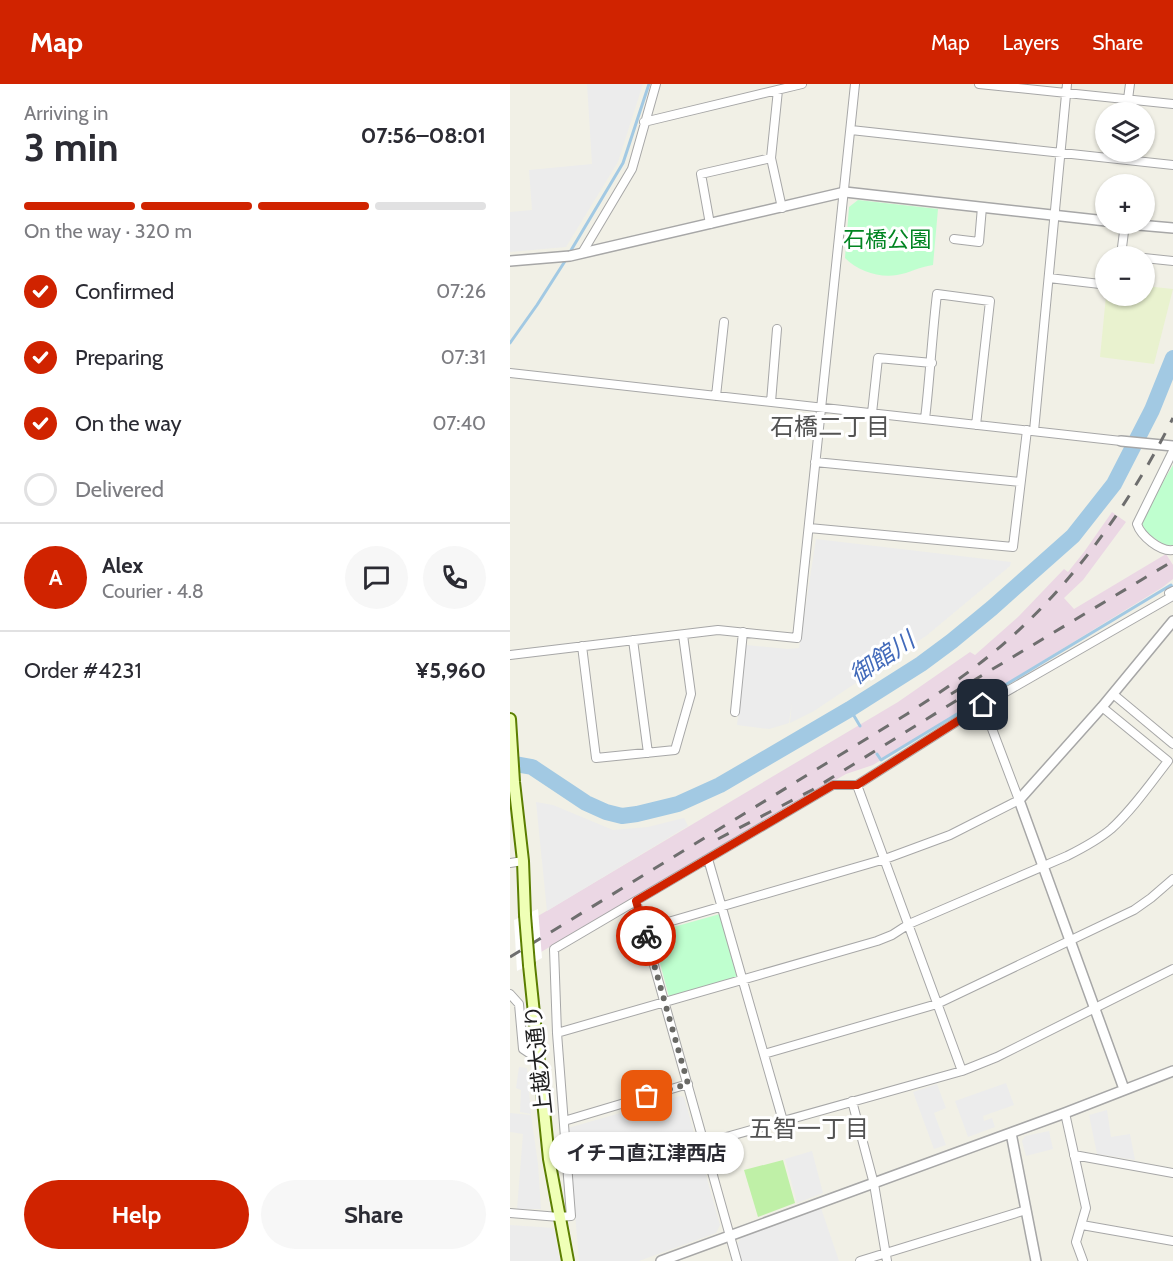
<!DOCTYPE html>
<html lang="en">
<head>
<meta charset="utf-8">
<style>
  :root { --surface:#fff; --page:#f7f7f7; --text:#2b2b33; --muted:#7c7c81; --line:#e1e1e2; --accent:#d02300 }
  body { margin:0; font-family:Cabin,"Noto Sans JP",sans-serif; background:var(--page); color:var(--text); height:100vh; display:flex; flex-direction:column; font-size:22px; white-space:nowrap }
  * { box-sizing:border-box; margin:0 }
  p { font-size:20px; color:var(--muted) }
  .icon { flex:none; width:33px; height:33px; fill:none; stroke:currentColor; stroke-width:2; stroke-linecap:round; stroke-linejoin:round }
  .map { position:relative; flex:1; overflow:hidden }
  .drawer { display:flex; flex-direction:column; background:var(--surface); width:510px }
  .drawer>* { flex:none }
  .fabs { position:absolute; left:585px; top:18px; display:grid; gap:12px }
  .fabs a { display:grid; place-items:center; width:60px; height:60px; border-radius:50%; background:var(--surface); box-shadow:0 2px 4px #0004; font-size:30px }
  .pin { position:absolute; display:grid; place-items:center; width:51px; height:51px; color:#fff; margin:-26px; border-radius:12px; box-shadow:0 3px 9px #0006 }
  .courier { position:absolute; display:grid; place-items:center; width:60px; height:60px; margin:-30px; border:4px solid #d02300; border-radius:50%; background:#fff; color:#222; box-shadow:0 2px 8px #0007 }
  .bubble { position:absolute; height:42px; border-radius:21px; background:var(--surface); box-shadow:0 2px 4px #0004; font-size:20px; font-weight:700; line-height:42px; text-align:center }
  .overview em { font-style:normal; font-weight:700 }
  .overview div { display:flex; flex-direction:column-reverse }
  .overview { display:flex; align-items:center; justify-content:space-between; height:102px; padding:0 24px }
  h1 { font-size:39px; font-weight:700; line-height:45px }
  .bar { display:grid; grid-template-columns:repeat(4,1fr); gap:9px 6px; align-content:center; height:72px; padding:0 24px }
  .bar i { height:8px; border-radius:4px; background:var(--line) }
  .bar .current { background:var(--accent) }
  .bar p { grid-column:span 4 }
  .line { display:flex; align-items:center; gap:15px; padding:0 24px; border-top:2px solid var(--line) }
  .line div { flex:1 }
  .round { display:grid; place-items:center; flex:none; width:63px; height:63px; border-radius:32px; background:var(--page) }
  ol { padding:0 24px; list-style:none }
  li { display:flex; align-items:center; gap:18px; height:66px }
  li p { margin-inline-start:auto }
  li .icon { padding:6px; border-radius:50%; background:var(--accent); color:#fff; stroke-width:4 }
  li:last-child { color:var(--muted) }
  li i { width:33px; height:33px; border:3px solid var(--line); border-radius:50% }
  .cta { display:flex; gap:12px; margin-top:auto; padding:12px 24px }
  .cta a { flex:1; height:69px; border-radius:36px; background:var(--accent); color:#fff; font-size:24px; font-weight:700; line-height:69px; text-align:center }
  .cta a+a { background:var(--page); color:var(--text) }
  header { display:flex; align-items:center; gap:36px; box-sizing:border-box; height:84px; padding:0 30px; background:var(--accent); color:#fff }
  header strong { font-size:28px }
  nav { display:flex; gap:33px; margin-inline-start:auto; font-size:21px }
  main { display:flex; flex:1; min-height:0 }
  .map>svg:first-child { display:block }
</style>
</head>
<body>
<header>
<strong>Map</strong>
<nav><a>Map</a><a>Layers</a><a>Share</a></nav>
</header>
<main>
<section class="drawer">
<div class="overview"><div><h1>3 min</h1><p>Arriving in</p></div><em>07:56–08:01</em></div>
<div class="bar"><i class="current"></i><i class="current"></i><i class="current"></i><i></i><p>On the way · 320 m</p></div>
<ol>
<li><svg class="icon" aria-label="check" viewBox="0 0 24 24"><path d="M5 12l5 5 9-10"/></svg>Confirmed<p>07:26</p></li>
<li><svg class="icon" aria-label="check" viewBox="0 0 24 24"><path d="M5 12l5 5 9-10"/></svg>Preparing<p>07:31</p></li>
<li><svg class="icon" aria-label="check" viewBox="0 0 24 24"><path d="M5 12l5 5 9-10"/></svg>On the way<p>07:40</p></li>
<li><i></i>Delivered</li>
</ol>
<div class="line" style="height:108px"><b class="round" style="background:var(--accent);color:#fff">A</b><div><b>Alex</b><p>Courier · 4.8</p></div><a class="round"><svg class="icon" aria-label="chat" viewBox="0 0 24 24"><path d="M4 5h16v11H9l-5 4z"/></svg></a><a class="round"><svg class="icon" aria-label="phone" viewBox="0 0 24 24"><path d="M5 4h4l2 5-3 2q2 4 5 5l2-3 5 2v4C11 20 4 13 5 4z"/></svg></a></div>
<div class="line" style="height:78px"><div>Order #4231</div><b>¥5,960</b></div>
<div class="cta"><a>Help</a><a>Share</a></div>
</section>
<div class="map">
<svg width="663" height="1177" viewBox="0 0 663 1177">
  <rect width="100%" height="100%" fill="#f1f0e6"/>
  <path fill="#ebd7e4" d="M602,428l14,10 -43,58 -19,18 10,11 92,-55 7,11v14l-10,8 -290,178 -27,9 -305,178 -3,-36 360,-214 72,-50 5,3 44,-39 45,-47 4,3 16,-20z"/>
  <path fill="#e9f2cf" d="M635,202l28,3 -19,75 -54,-7 6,-61h38z"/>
  <path fill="#bff0a7" d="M273,1076l12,43 -37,14 -14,-47z"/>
  <path fill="#bfffcf" d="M348,116l80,9 -5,56c-15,2 -23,8 -36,10 -18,3 -39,-4 -52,-17l4,-51z
    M663,381v80l-7,1 -22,-15 -3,-12z
    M210,830l17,64 -68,19 -17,-64z"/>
  <path fill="#ececec" d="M77,0h56l-25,78 -52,85 -56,5v-40l22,-2 -3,-40 63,-6z
    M306,455l195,23 -1,4 -84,70 -112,75 -24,12 2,-21 -3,21 -20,6 -32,-4 9,-80 41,4 12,-1z
    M26,718l17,3 60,25 35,-3 36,-9 4,8 -141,85z
    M9,983l8,1 4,46 -11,-2 1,-22 -5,-2z
    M496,999l8,22 -31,11 1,5 8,-3 3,9 -27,10 -13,-36z
    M427,1000l9,24 -12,5 12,32 -12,4 -21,-57z
    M170,1012l4,1 36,128 -4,8 -77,28h-60l-11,-133z
    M597,1026l4,27 19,-3 5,26 -38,-6 -8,-39z
    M0,1029l21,2 7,49 3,45h-24l6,-75 -13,-2z
    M539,1047l4,18 -27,7 -4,-15 3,-5z
    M302,1067l11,42 -26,10 -12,-44z
    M311,1124l18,53h-98l-4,-17 5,-8z
    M0,1141l44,3 6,33h-50z"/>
  <path fill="#fff" d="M28,825l4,49 -25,13 -3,-51z"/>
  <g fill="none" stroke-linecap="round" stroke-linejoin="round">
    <path stroke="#a2c9e3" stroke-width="3" d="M60,168l53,-89 26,-79
      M0,259l27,-38 30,-47
      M340,625l10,17
      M367,670l4,6 290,-175 2,4"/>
    <path stroke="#a2c9e3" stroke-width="16" d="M0,679l22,4 54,36 20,9 16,4 15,-2 41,-10 42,-19 130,-76 71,-45 31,-23 40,-33 81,-72 41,-52 38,-74 21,-52"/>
    <g stroke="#a7a7a7" stroke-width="10">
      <path id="minor" d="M469,0l194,20
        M268,6l-7,68 11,50
        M618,15l2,-15
        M134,38l158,-38
        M341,46l322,35
        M200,140l-9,-50 70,-16
        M615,140l-4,31 14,1
        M444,155l25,3 3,-35
        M72,169l50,-84 24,-85
        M634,174l29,3
        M539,194l51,6
        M0,289l611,68
        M206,312l8,-74
        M261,318l6,-73
        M362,329l6,-55 54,5
        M415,335c5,-42 7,-84 12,-125l53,7 -14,124
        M524,347l33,-347
        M663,367l-36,73c4,12 23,28 36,26
        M305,378l205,20
        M299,444l204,19 14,-117
        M123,556l15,113
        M72,562l14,112 79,-8 16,-56 -8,-59
        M0,571l208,-25 79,8 58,-554
        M603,610l60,50
        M225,628l8,-80
        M347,701l105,286
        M198,775l75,262
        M0,779l13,-2
        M126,817l101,360
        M134,845l241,-70 65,-24 69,-35 -36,-95
        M0,910l9,10 4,45 6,4 8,1
        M47,949l320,-92 15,-6 17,-11 158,-68c16,-8 31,-16 44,-27 22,-20 39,-45 57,-68l-66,-54
        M254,970l173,-50 197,-94 17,-12 22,-19
        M342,1017l22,83 13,77
        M555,1029l21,95 -10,34 7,19
        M54,1037l124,-37
        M195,1059l257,-72 35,-14 176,-88
        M564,1071l99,18
        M0,1129l49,4 12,-1 -14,-183 -3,-84 279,-164h24l126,-80 188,-108 -2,-4 4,-2
        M572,1141l91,16
        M350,1177l166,-51"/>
    </g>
    <g stroke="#a7a7a7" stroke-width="12">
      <path id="tertiary" d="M617,140l46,4
        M0,177l60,-5 275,-64 261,29
        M611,357l52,5
        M614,1005l-105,-289 83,-93 71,-86
        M501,1049l25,128
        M151,1177l404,-148 108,-42"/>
    </g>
    <g stroke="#5b7e00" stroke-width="14">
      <path id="secondary" d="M0,635l4,63 9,79 2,54
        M19,881l20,194 19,102"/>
    </g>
    <use href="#minor" stroke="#fff" stroke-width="8"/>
    <use href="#tertiary" stroke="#fff" stroke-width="9"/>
    <use href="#secondary" stroke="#efffb6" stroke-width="10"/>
    <path stroke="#6e6e6e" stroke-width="3" stroke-dasharray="12 12" stroke-linecap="butt" d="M441,610l222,-133
      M208,755l94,-49 155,-96
      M0,873l397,-243c28,-18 56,-37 82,-58 79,-64 139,-148 184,-238"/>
    <g stroke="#5b7e00" stroke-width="14" stroke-linecap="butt">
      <path id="secondary-bridge" d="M15,831l4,50"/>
    </g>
    <use href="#secondary-bridge" stroke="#efffb6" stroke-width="10"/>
  </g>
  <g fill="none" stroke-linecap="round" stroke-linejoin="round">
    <path stroke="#696965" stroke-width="6" stroke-dasharray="0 10.8" d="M136,852l42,148 -41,12"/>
    <path stroke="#d02300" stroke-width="8" d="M136,852l-10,-35 197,-116h24l126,-80"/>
  </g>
  <g text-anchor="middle" stroke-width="6" stroke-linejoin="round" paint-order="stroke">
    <g font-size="22" fill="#028522" stroke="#fff">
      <text x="377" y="163">石橋公園</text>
    </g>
    <g font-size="22" fill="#202020" stroke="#fff">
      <text transform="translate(28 976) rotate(-96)" y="8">上越大通り</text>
    </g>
    <g font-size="24" fill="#535353" stroke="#fff">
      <text x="320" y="351">石橋二丁目</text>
      <text x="299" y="1053">五智一丁目</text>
    </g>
    <g font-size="24" font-style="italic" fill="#426aba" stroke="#fff">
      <text transform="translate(372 574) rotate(-34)" y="8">御館川</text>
    </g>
  </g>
</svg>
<div class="fabs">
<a><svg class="icon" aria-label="layers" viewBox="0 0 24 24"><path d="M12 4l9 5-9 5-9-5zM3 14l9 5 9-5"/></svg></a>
<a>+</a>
<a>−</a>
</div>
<div class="pin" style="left:137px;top:1012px;background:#ea580c"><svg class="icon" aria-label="bag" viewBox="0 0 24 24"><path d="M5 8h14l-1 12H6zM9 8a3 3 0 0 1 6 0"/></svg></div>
<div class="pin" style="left:473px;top:621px;background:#1f2937"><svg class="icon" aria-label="home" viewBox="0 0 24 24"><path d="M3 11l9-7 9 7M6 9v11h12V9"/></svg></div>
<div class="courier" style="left:136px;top:852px"><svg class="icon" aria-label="bike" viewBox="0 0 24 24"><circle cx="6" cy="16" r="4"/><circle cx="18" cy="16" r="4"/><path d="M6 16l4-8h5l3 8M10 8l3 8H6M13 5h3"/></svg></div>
<div class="bubble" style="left:39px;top:1048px;width:195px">イチコ直江津西店</div>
</div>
</main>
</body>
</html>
